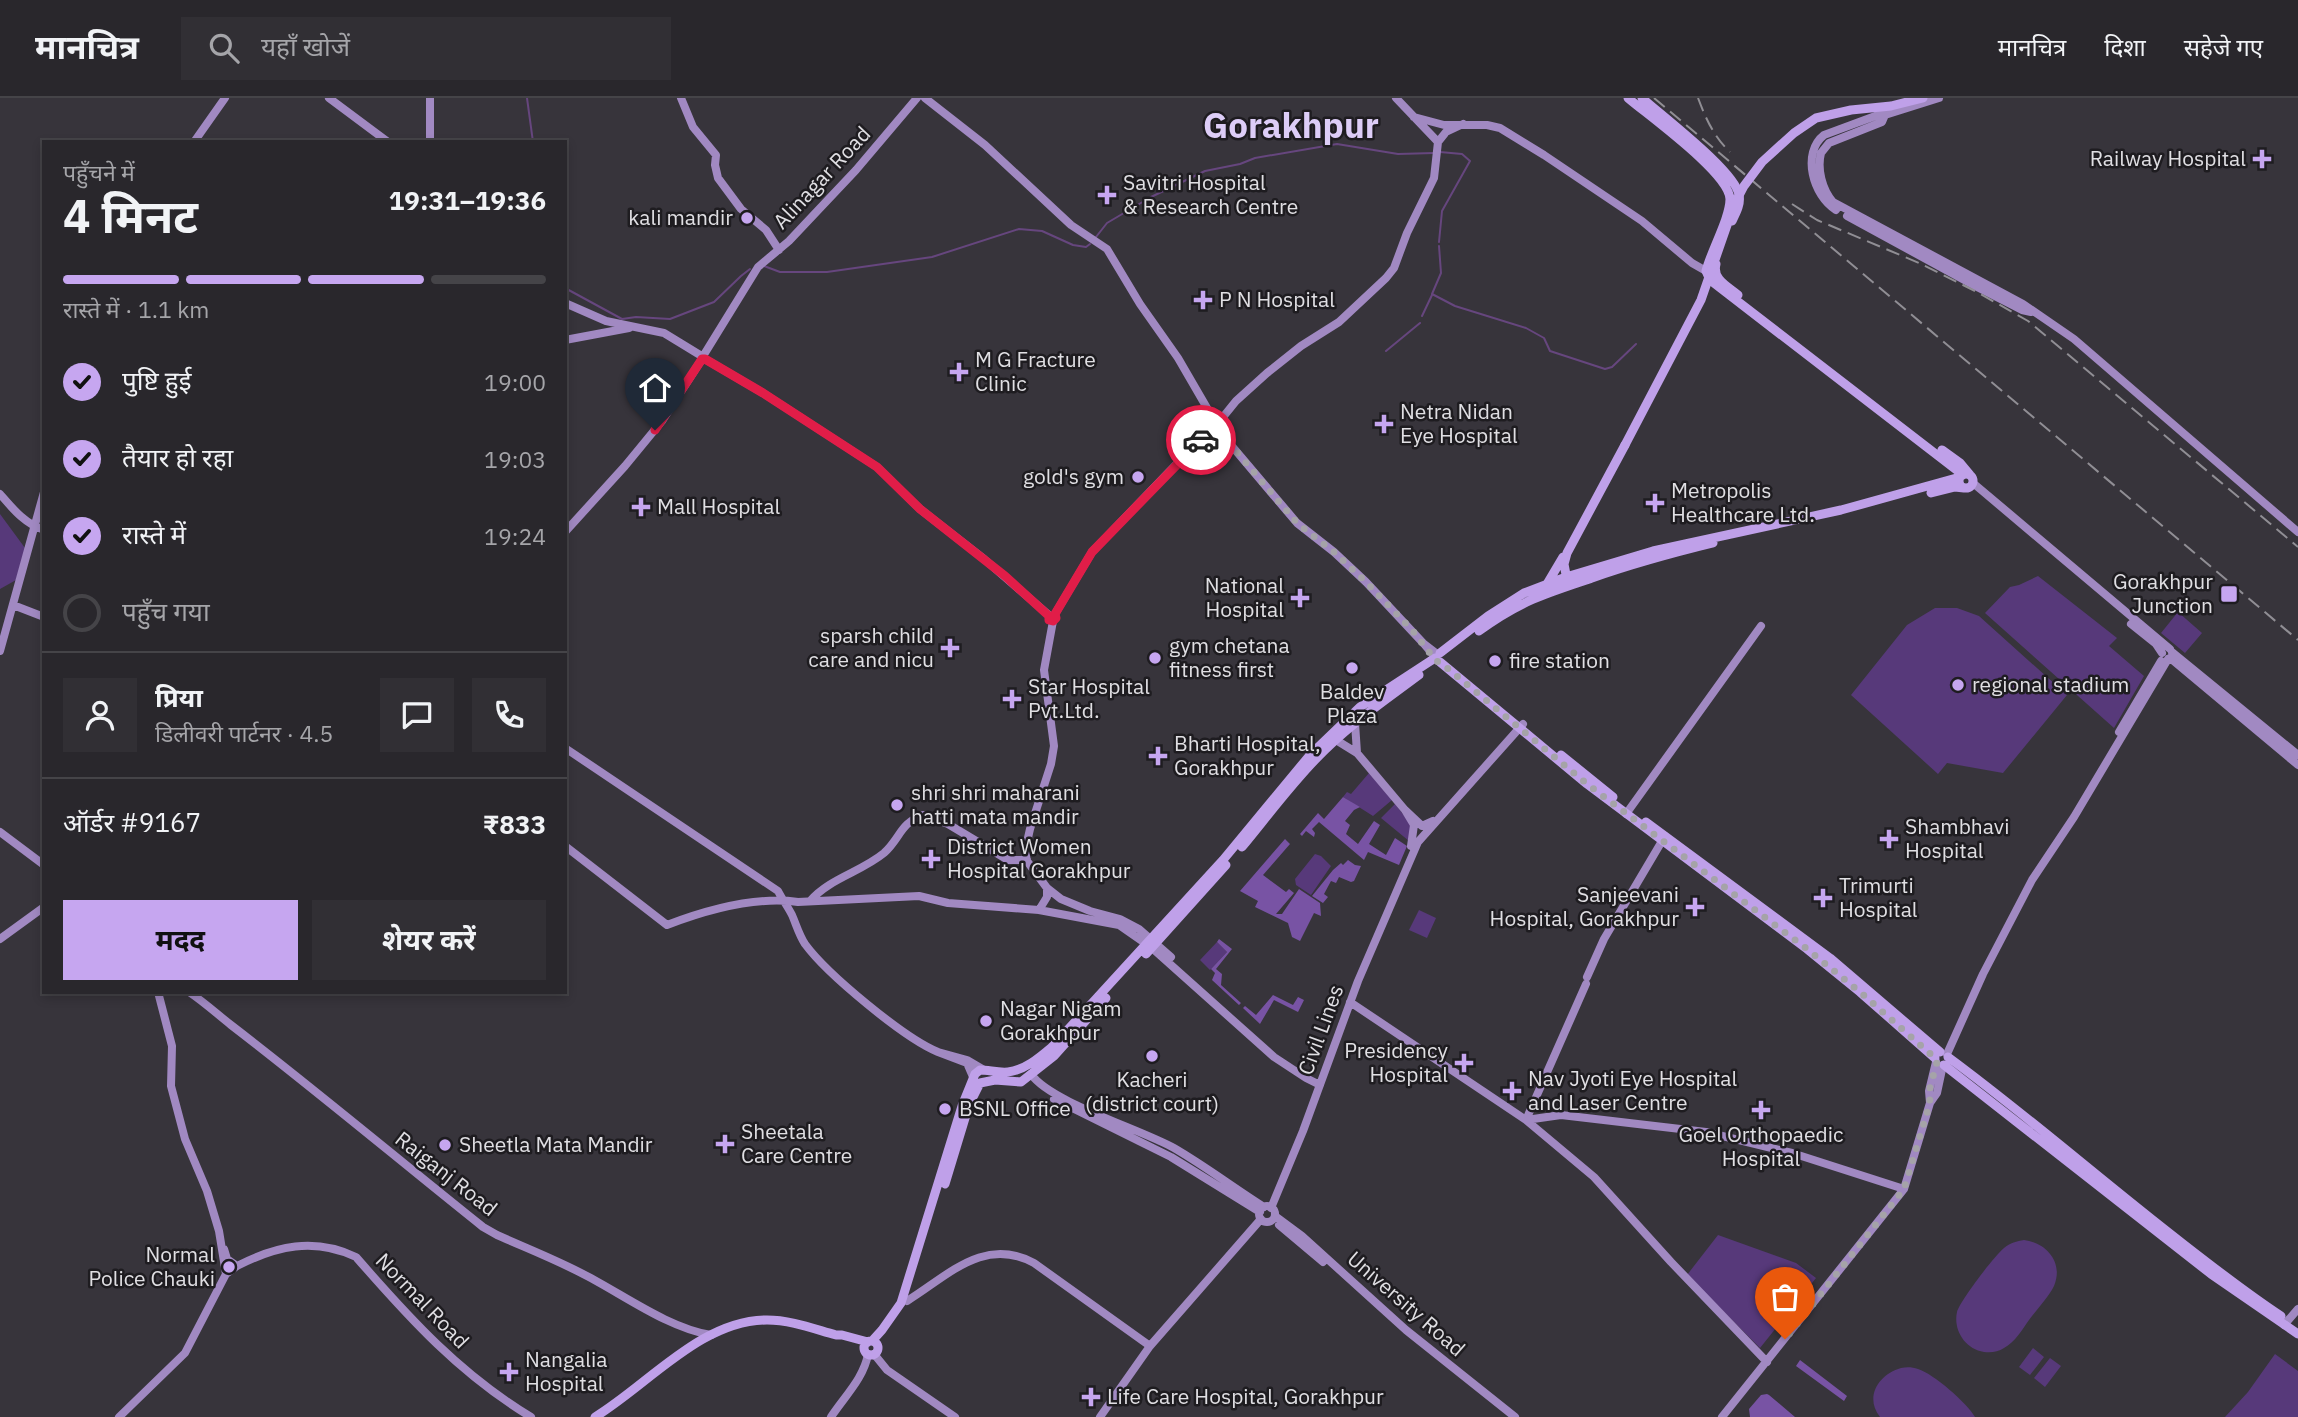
<!DOCTYPE html>
<html lang="hi">
<head>
<meta charset="utf-8">
<style>
  :root { --surface:#29272c; --page:#312f34; --text:#f1f3f6; --muted:#a5a5a9; --line:#454448; --accent:#c6a6f0 }
  body { margin:0; font-family:"IBM Plex Sans","Noto Sans Devanagari",sans-serif; background:var(--page); color:var(--text); height:100vh; display:flex; flex-direction:column; font-size:26px; white-space:nowrap }
  * { box-sizing:border-box; margin:0 }
  p { font-size:23px; color:var(--muted) }
  .icon { flex:none; width:38px; height:38px; fill:none; stroke:currentColor; stroke-width:2; stroke-linecap:round; stroke-linejoin:round }
  .map { position:relative; flex:1; overflow:hidden }
  .side { position:absolute; left:42px; top:42px; width:525px; height:854px; display:flex; flex-direction:column; background:var(--surface); border-radius:0px; box-shadow:0 4px 10px #0003,0 0 0 2px var(--line) }
  .side>* { flex:none }
  .pin { position:absolute; display:grid; place-items:center; width:60px; height:60px; color:#fff; margin:-72px -30px; border-radius:50% 50% 50% 0; rotate:-45deg; box-shadow:0 0 7px #0007 }
  .pin .icon { rotate:45deg }
  .courier { position:absolute; display:grid; place-items:center; width:70px; height:70px; margin:-35px; border:5px solid #e11d48; border-radius:50%; background:#fff; color:#222; box-shadow:0 2px 9px #0007 }
  .overview em { font-style:normal; font-weight:700 }
  .overview div { display:flex; flex-direction:column-reverse }
  .overview { display:flex; align-items:center; justify-content:space-between; height:119px; padding:0 21px }
  h1 { font-size:46px; font-weight:700; line-height:52px }
  .bar { display:grid; grid-template-columns:repeat(4,1fr); gap:10px 7px; align-content:center; height:84px; padding:0 21px }
  .bar i { height:9px; border-radius:5px; background:var(--line) }
  .bar .selected { background:var(--accent) }
  .bar p { grid-column:span 4 }
  .line { display:flex; align-items:center; gap:18px; padding:0 21px; border-top:2px solid var(--line) }
  .line div { flex:1 }
  .round { display:grid; place-items:center; flex:none; width:74px; height:74px; border-radius:0px; background:var(--page) }
  ol { padding:0 21px; list-style:none }
  li { display:flex; align-items:center; gap:21px; height:77px }
  li p { margin-inline-start:auto }
  li .icon { padding:7px; border-radius:50%; background:var(--accent); color:#111; stroke-width:4 }
  li:last-child { color:var(--muted) }
  li i { width:38px; height:38px; border:4px solid var(--line); border-radius:50% }
  .action { display:flex; gap:14px; margin-top:auto; padding:14px 21px }
  .action a { flex:1; height:80px; border-radius:0px; background:var(--accent); color:#111; font-size:28px; font-weight:700; line-height:80px; text-align:center }
  .action a+a { background:var(--page); color:var(--text) }
  header { display:flex; align-items:center; gap:42px; box-sizing:border-box; height:98px; padding:0 35px; background:var(--surface); border-bottom:2px solid var(--line) }
  header strong { font-size:33px }
  nav { display:flex; gap:38px; margin-inline-start:auto; font-size:24px }
  .search { width:490px; height:63px; background:var(--page); display:flex; align-items:center; gap:18px; box-sizing:border-box; padding:0 24px; border-radius:0px; color:var(--muted); font-size:26px }
  .map>svg:first-child { display:block }
</style>
</head>
<body>
<header>
<strong>मानचित्र</strong>
<div class="search"><svg class="icon" aria-label="search" viewBox="0 0 24 24"><circle cx="10" cy="10" r="6"/><path d="M15 15l6 6"/></svg>यहाँ खोजें</div>
<nav><a>मानचित्र</a><a>दिशा</a><a>सहेजे गए</a></nav>
</header>
<div class="map">
<svg width="2298" height="1319" viewBox="0 0 2298 1319">
  <rect width="100%" height="100%" fill="#37343b"/>
  <path fill="#57397a" d="M0,416l25,34 -9,32 -16,9z
    M2038,478l79,62 -8,8 35,30 -30,52 -129,-115 25,-26 9,-2z
    M1935,510h22l22,8 88,79 -64,78 -56,-10 -9,11 -87,-79 56,-70z
    M2178,514l24,21 -17,20 -24,-20z
    M1369,675l23,27 -19,16 -30,-19 4,-5 4,2z
    M1395,706l16,20 -2,17 -28,-23z
    M1315,756l6,2 10,10 -20,29 -15,-10 -1,-6z
    M1419,812l17,8 -9,20 -18,-8z
    M1217,844l10,10 -17,18 -10,-10z
    M1718,1137l78,28 20,15 -56,70 -73,-73z
    M2024,1142c22,3 40,22 30,46 -6,12 -17,23 -25,34 -7,10 -14,22 -25,28 -6,4 -13,5 -20,4 -19,-3 -31,-22 -27,-40 3,-11 38,-57 47,-64 6,-5 13,-7 20,-8z
    M2033,1250l11,9 -14,18 -11,-8z
    M2275,1256l23,17v46h-73l23,-25z
    M2050,1260l11,8 -16,21 -11,-9z
    M1901,1270c6,-1 11,-1 17,1 16,5 49,34 57,48h-95c-16,-20 -1,-43 21,-49z"/>
  <path fill="#7853a4" d="M1343,699l17,10 -6,3 -9,11 5,4 -4,9 12,10 16,-23 6,4 -11,19 17,11 9,-17 12,8 -8,19 -31,-13 -4,8 -45,-38 -7,7 3,4 -1,4 -8,-6 -4,5 -2,-2 18,-21 6,6z
    M1285,741l5,5 -27,31 23,17 3,-3 5,4 -18,21h6l17,-25 21,14 1,13 -7,-3 -14,28 -8,-4 -4,-14 -33,-16 3,-6 -18,-10z
    M1348,762l7,5 6,1 -7,15 -3,1 -12,-5 -3,6 -5,-2 -7,13 4,3 -5,6 -11,-7 21,-26 8,-7 2,2z
    M1219,841l13,10 -16,20 6,5 -1,11 20,18 -2,2 -27,-25 3,-7 -4,-4 16,-17 -10,-10z
    M1273,897l20,10 5,-8 6,3 -6,12 -24,-12 -14,24 -17,-16 2,-2 11,9z
    M1800,1262l47,36 -3,5 -48,-35z
    M1767,1296l2,1 26,22h-45l-1,-8 12,-14z"/>
  <g fill="none" stroke-linecap="round" stroke-linejoin="round">
    <path stroke="#66467e" stroke-width="2" d="M527,0l6,44
      M1096,139l11,-14 44,-26 54,-26 35,-7 15,-6 82,-14 61,10 36,-1
      M1439,144l3,-31 28,-50 -8,-7 -22,-2
      M1439,148l2,27 -9,21 23,12 71,22 18,10 6,13 55,18 7,-2 24,-23
      M764,168l16,6h47l105,-15 87,-28 23,2 31,14 13,2 4,-3
      M565,190l57,31 14,-2 34,2 44,-17 27,-26 9,-7
      M1422,218l10,-21
      M1386,253l34,-28"/>
    <path stroke="#a189c2" stroke-width="8" d="M329,0l59,44
      M430,0v44
      M681,0l12,29 23,28 -1,10 3,13 23,31 25,21 13,20
      M925,0l60,47 86,80 36,24 33,55 38,54 36,62
      M1396,0l42,44
      M1885,17l-3,7 -53,21 -8,10c-4,16 1,36 12,49l190,102 51,35 224,193
      M1414,19l30,8h43l13,3 44,27 98,66 50,42 14,8
      M194,44l31,-44
      M1836,112c-23,-14 -35,-57 -12,-75l54,-20h7l54,-17
      M1847,118l132,72 43,22 9,2
      M565,205l41,18 58,12 36,22
      M565,242l64,-12
      M705,255l53,-86 31,-26 67,-71 61,-72
      M705,261l58,34 114,74 43,42 64,50 66,57
      M1219,324l17,-21 31,-28 34,-27 38,-24 47,-44 8,-10 13,-35 27,-55 4,-36 8,-10 17,-8
      M1220,334l77,91 37,29 32,30 58,62
      M1973,385l197,166
      M0,396c13,15 25,30 44,36
      M565,434l60,-66 37,-45 40,-62
      M13,507l31,12
      M1055,516l37,-62 98,-102 20,-18
      M1053,523l-9,49 10,76 -3,18 -21,65 -5,22 2,10 20,27 14,11 29,12 30,8 19,10 32,28
      M2131,526l25,20 6,9
      M0,553l44,-159
      M2172,554l126,103
      M1435,559l-11,-13 13,10
      M2170,560l128,107
      M1355,625l2,30
      M2119,634l42,-71
      M1336,642l21,13 48,57
      M565,650l213,143c4,8 10,16 14,24 4,9 7,20 13,29 22,30 99,94 133,108
      M1626,716l135,-188
      M0,734l44,33
      M565,748l102,79c39,-15 88,-29 131,-23l121,-6 29,7 91,7 80,15 33,23 122,109 32,21 14,7
      M1411,748l3,-21 -9,-15 17,16 11,-5
      M810,803c20,-23 51,-29 74,-48 16,-14 16,-30 39,-38l25,9 60,36h19
      M1039,812l8,-13v-9
      M0,841l44,-32
      M1587,879l17,-38 61,-103
      M1586,886l-60,136 68,57 77,85 96,100
      M158,894l14,54 -1,40 14,53 22,52 12,40 7,43 11,-8 -10,-7 -3,-10
      M189,894c15,10 28,22 42,33 86,66 168,135 252,202l14,8c29,13 60,25 88,40 39,20 83,53 126,60
      M1350,904l176,118 35,-5 145,17 86,21 112,36
      M1947,956l36,-80 49,-94 42,-63 94,-158
      M1031,976c19,28 109,55 143,74 31,18 60,40 90,59
      M973,979l-6,-14 -29,-11 29,8 17,10
      M1054,1001l117,58 89,55
      M1930,1005l-1,-12 7,-29
      M1259 1116a8 8 0 1 1 16 0a8 8 0 1 1-16 0Z
      M1271,1110l32,-77 55,-150 60,-139 105,-118
      M1275,1118l27,20 104,94 109,87
      M1279,1127l44,37
      M237,1168c39,-20 77,-29 119,-9 54,62 104,117 175,160
      M907,1203c42,-26 77,-65 127,-38l116,83
      M2284,1227l14,-16
      M874,1256l13,16 68,47
      M119,1319l66,-64 41,-79
      M831,1319c13,-20 33,-39 37,-63
      M1100,1319l50,-71 111,-127
      M1722,1319l182,-228 26,-86 7,-10 6,-28"/>
    <path stroke="#bfa0e9" stroke-width="9" d="M1628,0c21,18 101,75 102,101 0,19 -19,52 -24,72l4,9 253,195
      M1642,0c20,18 94,74 97,97 2,9 -3,18 -7,26
      M1716,166c-4,15 11,22 22,31
      M1942,352l18,13 10,12
      M1959 383a7 7 0 1 1 14 0a7 7 0 1 1-14 0Z
      M1931,395l24,-6 9,1
      M1567,482l-3,-16 3,-11 58,-108
      M1547,486l16,-27
      M1479,533c39,-29 67,-38 113,-53 40,-14 80,-25 121,-35
      M1440,555l48,-37 36,-23 42,-16 87,-26 188,-41 119,-33
      M1440,564l147,122 220,165 53,43 75,66
      M1561,657l52,42
      M1646,724l184,136 110,94
      M1242,749c24,-29 47,-60 73,-87 31,-33 68,-58 104,-85
      M1146,856l80,-89
      M1948,959c80,59 155,125 234,186 32,25 64,50 99,73
      M1944,967l267,209 87,60
      M945,1086l24,-79 11,-22 15,-3 26,2 33,-26 52,-58
      M864 1250a7 7 0 1 1 14 0a7 7 0 1 1-14 0Z
      M872,1243l10,-11 19,-27 61,-197 13,-32 5,-4c9,0 18,3 28,2 17,-2 31,-14 44,-25l171,-187 87,-105 50,-48 75,-49
      M595,1319c53,-32 106,-97 172,-97 24,0 47,9 69,15h6l26,7"/>
    <path stroke="#908e94" stroke-width="2" stroke-dasharray="14 7" stroke-linecap="butt" d="M1654,0l644,542
      M1698,0c8,21 16,39 32,54
      M1792,106l25,16 102,43 58,29 51,29 270,226"/>
    <path stroke="#bfa0e9" stroke-width="9" d="M1625,347l76,-145 33,-95 10,-19 18,-24 32,-29 22,-15 35,-8 40,-4 32,-8"/>
  </g>
  <g fill="none" stroke-linecap="round" stroke-linejoin="round">
    <path stroke="#a5a3a8" stroke-width="7" stroke-dasharray="0 12.6" d="M1201,342l9,-8 4,2 6,-2 77,91 37,29 32,30 46,48 24,31 4,1 147,122 220,165 53,43 75,66 2,4 -8,29 1,12 -26,86 -119,150"/>
    <path stroke="#e11d48" stroke-width="9" d="M655,332l47,-71h3l58,34 114,74 43,42 85,67 44,40v4l4,1 3,-3 -1,-4 37,-62 109,-112"/>
  </g>
  <g fill="#c6a6f0" stroke="#1e1c20" stroke-width="2.5">
    <path d="M2258.5 50.5h7v7h7v7h-7v7h-7v-7h-7v-7h7z"/>
    <path d="M1103.5 86.5h7v7h7v7h-7v7h-7v-7h-7v-7h7z"/>
    <circle cx="747" cy="120" r="7"/>
    <path d="M1199.5 191.5h7v7h7v7h-7v7h-7v-7h-7v-7h7z"/>
    <path d="M955.5 263.5h7v7h7v7h-7v7h-7v-7h-7v-7h7z"/>
    <path d="M1380.5 315.5h7v7h7v7h-7v7h-7v-7h-7v-7h7z"/>
    <circle cx="1138" cy="379" r="7"/>
    <path d="M1651.5 394.5h7v7h7v7h-7v7h-7v-7h-7v-7h7z"/>
    <path d="M637.5 398.5h7v7h7v7h-7v7h-7v-7h-7v-7h7z"/>
    <rect x="2220" y="487" width="18" height="18" rx="3.5"/>
    <path d="M1296.5 489.5h7v7h7v7h-7v7h-7v-7h-7v-7h7z"/>
    <path d="M946.5 539.5h7v7h7v7h-7v7h-7v-7h-7v-7h7z"/>
    <circle cx="1155" cy="560" r="7"/>
    <circle cx="1495" cy="563" r="7"/>
    <circle cx="1352" cy="570" r="7"/>
    <circle cx="1958" cy="587" r="7"/>
    <path d="M1008.5 590.5h7v7h7v7h-7v7h-7v-7h-7v-7h7z"/>
    <path d="M1154.5 647.5h7v7h7v7h-7v7h-7v-7h-7v-7h7z"/>
    <circle cx="897" cy="707" r="7"/>
    <path d="M1885.5 730.5h7v7h7v7h-7v7h-7v-7h-7v-7h7z"/>
    <path d="M927.5 750.5h7v7h7v7h-7v7h-7v-7h-7v-7h7z"/>
    <path d="M1819.5 789.5h7v7h7v7h-7v7h-7v-7h-7v-7h7z"/>
    <path d="M1691.5 798.5h7v7h7v7h-7v7h-7v-7h-7v-7h7z"/>
    <circle cx="986" cy="923" r="7"/>
    <circle cx="1152" cy="958" r="7"/>
    <path d="M1460.5 954.5h7v7h7v7h-7v7h-7v-7h-7v-7h7z"/>
    <path d="M1508.5 982.5h7v7h7v7h-7v7h-7v-7h-7v-7h7z"/>
    <circle cx="945" cy="1011" r="7"/>
    <path d="M1757.5 1001.5h7v7h7v7h-7v7h-7v-7h-7v-7h7z"/>
    <path d="M721.5 1035.5h7v7h7v7h-7v7h-7v-7h-7v-7h7z"/>
    <circle cx="445" cy="1047" r="7"/>
    <circle cx="229" cy="1169" r="7"/>
    <path d="M505.5 1263.5h7v7h7v7h-7v7h-7v-7h-7v-7h7z"/>
    <path d="M1087.5 1288.5h7v7h7v7h-7v7h-7v-7h-7v-7h7z"/>
  </g>
  <g text-anchor="middle" stroke-width="5" stroke-linejoin="round" paint-order="stroke">
    <g font-size="21" fill="#e0dfe3" stroke="#1e1c20" text-anchor="start">
      <text x="2246" y="68" text-anchor="end">Railway Hospital</text>
      <text x="1123" y="92">Savitri Hospital<tspan x="1123" dy="24">&amp; Research Centre</tspan></text>
      <text x="733" y="127" text-anchor="end">kali mandir</text>
      <text x="1219" y="209">P N Hospital</text>
      <text x="975" y="269">M G Fracture<tspan x="975" dy="24">Clinic</tspan></text>
      <text x="1400" y="321">Netra Nidan<tspan x="1400" dy="24">Eye Hospital</tspan></text>
      <text x="1124" y="386" text-anchor="end">gold's gym</text>
      <text x="1671" y="400">Metropolis<tspan x="1671" dy="24">Healthcare Ltd.</tspan></text>
      <text x="657" y="416">Mall Hospital</text>
      <text x="2213" y="491" text-anchor="end">Gorakhpur<tspan x="2213" dy="24">Junction</tspan></text>
      <text x="1284" y="495" text-anchor="end">National<tspan x="1284" dy="24">Hospital</tspan></text>
      <text x="934" y="545" text-anchor="end">sparsh child<tspan x="934" dy="24">care and nicu</tspan></text>
      <text x="1169" y="555">gym chetana<tspan x="1169" dy="24">fitness first</tspan></text>
      <text x="1509" y="570">fire station</text>
      <text x="1972" y="594">regional stadium</text>
      <text x="1028" y="596">Star Hospital<tspan x="1028" dy="24">Pvt.Ltd.</tspan></text>
      <text x="1352" y="601" text-anchor="middle">Baldev<tspan x="1352" dy="24">Plaza</tspan></text>
      <text x="1174" y="653">Bharti Hospital,<tspan x="1174" dy="24">Gorakhpur</tspan></text>
      <text x="911" y="702">shri shri maharani<tspan x="911" dy="24">hatti mata mandir</tspan></text>
      <text x="1905" y="736">Shambhavi<tspan x="1905" dy="24">Hospital</tspan></text>
      <text x="947" y="756">District Women<tspan x="947" dy="24">Hospital Gorakhpur</tspan></text>
      <text x="1839" y="795">Trimurti<tspan x="1839" dy="24">Hospital</tspan></text>
      <text x="1679" y="804" text-anchor="end">Sanjeevani<tspan x="1679" dy="24">Hospital, Gorakhpur</tspan></text>
      <text x="1000" y="918">Nagar Nigam<tspan x="1000" dy="24">Gorakhpur</tspan></text>
      <text x="1448" y="960" text-anchor="end">Presidency<tspan x="1448" dy="24">Hospital</tspan></text>
      <text x="1528" y="988">Nav Jyoti Eye Hospital<tspan x="1528" dy="24">and Laser Centre</tspan></text>
      <text x="1152" y="989" text-anchor="middle">Kacheri<tspan x="1152" dy="24">(district court)</tspan></text>
      <text x="959" y="1018">BSNL Office</text>
      <text x="741" y="1041">Sheetala<tspan x="741" dy="24">Care Centre</tspan></text>
      <text x="1761" y="1044" text-anchor="middle">Goel Orthopaedic<tspan x="1761" dy="24">Hospital</tspan></text>
      <text x="459" y="1054">Sheetla Mata Mandir</text>
      <text x="215" y="1164" text-anchor="end">Normal<tspan x="215" dy="24">Police Chauki</tspan></text>
      <text x="525" y="1269">Nangalia<tspan x="525" dy="24">Hospital</tspan></text>
      <text x="1107" y="1306">Life Care Hospital, Gorakhpur</text>
    </g>
    <g font-size="21" fill="#e0dfe3" stroke="#1e1c20">
      <text transform="translate(822 80) rotate(-47)" y="7">Alinagar Road</text>
      <text transform="translate(1321 932) rotate(-70)" y="7">Civil Lines</text>
      <text transform="translate(446 1076) rotate(38)" y="7">Raiganj Road</text>
      <text transform="translate(422 1203) rotate(46)" y="7">Normal Road</text>
      <text transform="translate(1406 1206) rotate(41)" y="7">University Road</text>
    </g>
    <g font-size="35" font-weight="bold" fill="#ddcdf7" stroke="#1e1c20">
      <text x="1291" y="40">Gorakhpur</text>
    </g>
  </g>
</svg>
<div class="pin" style="left:1785px;top:1241px;background:#ea580c"><svg class="icon" aria-label="bag" viewBox="0 0 24 24"><path d="M5 8h14l-1 12H6zM9 8a3 3 0 0 1 6 0"/></svg></div>
<div class="pin" style="left:655px;top:332px;background:#1f2937"><svg class="icon" aria-label="home" viewBox="0 0 24 24"><path d="M3 11l9-7 9 7M6 9v11h12V9"/></svg></div>
<div class="courier" style="left:1201px;top:342px"><svg class="icon" aria-label="car" viewBox="0 0 24 24"><path d="M5 17H2v-5l4-1 3-4h7l3 4 3 1v5h-3M9 17h6M6 11h13"/><circle cx="7" cy="17" r="2"/><circle cx="17" cy="17" r="2"/></svg></div>
<section class="side">
<div class="overview"><div><h1>4 मिनट</h1><p>पहुँचने में</p></div><em>19:31–19:36</em></div>
<div class="bar"><i class="selected"></i><i class="selected"></i><i class="selected"></i><i></i><p>रास्ते में · 1.1 km</p></div>
<ol>
<li><svg class="icon" aria-label="check" viewBox="0 0 24 24"><path d="M5 12l5 5 9-10"/></svg>पुष्टि हुई<p>19:00</p></li>
<li><svg class="icon" aria-label="check" viewBox="0 0 24 24"><path d="M5 12l5 5 9-10"/></svg>तैयार हो रहा<p>19:03</p></li>
<li><svg class="icon" aria-label="check" viewBox="0 0 24 24"><path d="M5 12l5 5 9-10"/></svg>रास्ते में<p>19:24</p></li>
<li><i></i>पहुँच गया</li>
</ol>
<div class="line" style="height:126px"><a class="round"><svg class="icon" aria-label="person" viewBox="0 0 24 24"><circle cx="12" cy="8" r="4"/><path d="M4 21q1-7 8-7t8 7"/></svg></a><div><b>प्रिया</b><p>डिलीवरी पार्टनर · 4.5</p></div><a class="round"><svg class="icon" aria-label="chat" viewBox="0 0 24 24"><path d="M4 5h16v11H9l-5 4z"/></svg></a><a class="round"><svg class="icon" aria-label="phone" viewBox="0 0 24 24"><path d="M5 4h4l2 5-3 2q2 4 5 5l2-3 5 2v4C11 20 4 13 5 4z"/></svg></a></div>
<div class="line" style="height:91px"><div>ऑर्डर #9167</div><b>₹833</b></div>
<div class="action"><a>मदद</a><a>शेयर करें</a></div>
</section>
</div>
</body>
</html>
